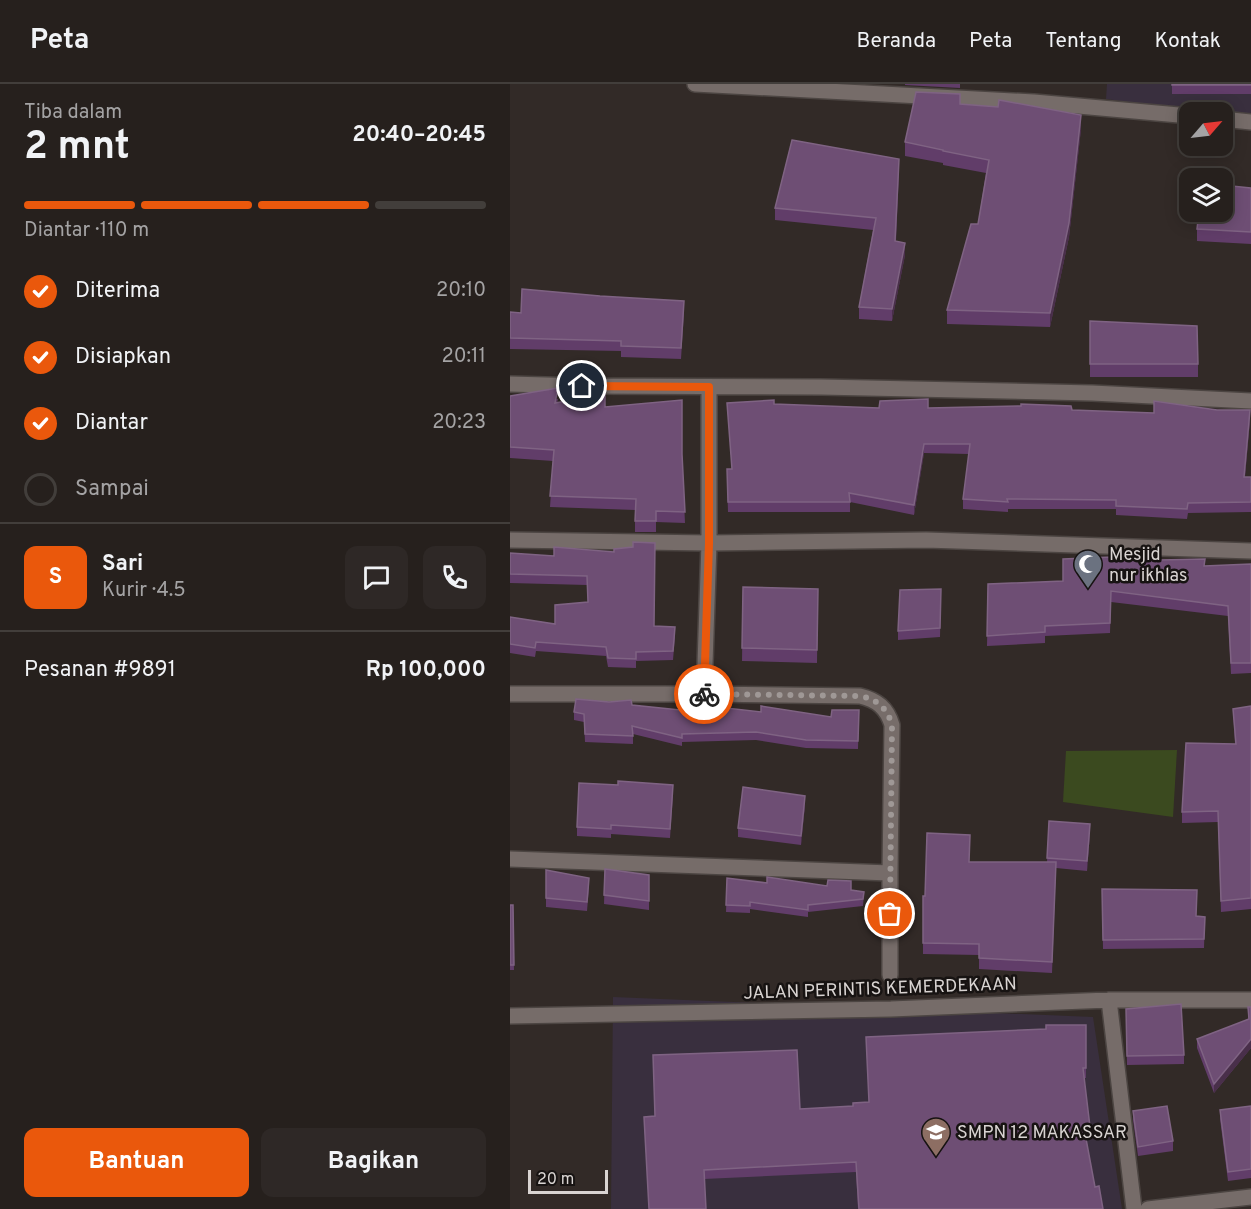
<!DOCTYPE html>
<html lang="id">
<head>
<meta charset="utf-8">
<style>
  :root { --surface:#26201d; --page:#2e2826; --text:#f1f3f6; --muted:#a4a3a4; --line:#423e3b; --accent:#ea580c }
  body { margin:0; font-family:Overpass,sans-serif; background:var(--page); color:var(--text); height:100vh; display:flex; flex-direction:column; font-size:22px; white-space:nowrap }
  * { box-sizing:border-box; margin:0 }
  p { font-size:20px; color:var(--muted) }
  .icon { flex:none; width:33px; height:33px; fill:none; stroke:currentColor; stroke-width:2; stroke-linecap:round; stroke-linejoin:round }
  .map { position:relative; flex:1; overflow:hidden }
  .panel { display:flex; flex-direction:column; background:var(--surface); width:510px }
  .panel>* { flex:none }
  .needle { width:39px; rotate:62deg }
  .fabs { position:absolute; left:669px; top:18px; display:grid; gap:12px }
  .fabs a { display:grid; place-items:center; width:54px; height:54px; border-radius:12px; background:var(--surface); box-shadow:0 3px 15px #0003,0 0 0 2px var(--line); font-size:30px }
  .scale { position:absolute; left:18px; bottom:15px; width:80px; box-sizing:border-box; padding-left:6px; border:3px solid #d9d4d2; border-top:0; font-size:16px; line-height:21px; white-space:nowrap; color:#d9d4d2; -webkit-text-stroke:4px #171312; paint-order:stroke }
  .pin { position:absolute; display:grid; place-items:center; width:51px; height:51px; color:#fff; margin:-26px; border:3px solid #fff; border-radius:50%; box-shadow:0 2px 6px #0007 }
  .courier { position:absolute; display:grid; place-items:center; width:60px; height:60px; margin:-30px; border:4px solid #ea580c; border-radius:50%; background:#fff; color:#222; box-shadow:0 2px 8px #0007 }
  .summary em { font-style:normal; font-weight:700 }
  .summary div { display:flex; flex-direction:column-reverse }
  .summary { display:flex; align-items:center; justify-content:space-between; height:102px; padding:0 24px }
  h1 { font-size:39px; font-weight:700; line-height:45px }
  .bar { display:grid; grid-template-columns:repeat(4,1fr); gap:9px 6px; align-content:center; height:72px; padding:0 24px }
  .bar i { height:8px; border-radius:4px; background:var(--line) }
  .bar .current { background:var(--accent) }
  .bar p { grid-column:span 4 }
  .line { display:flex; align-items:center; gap:15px; padding:0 24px; border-top:2px solid var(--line) }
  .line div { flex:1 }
  .round { display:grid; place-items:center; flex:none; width:63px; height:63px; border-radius:12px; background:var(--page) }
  ol { padding:0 24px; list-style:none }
  li { display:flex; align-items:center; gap:18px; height:66px }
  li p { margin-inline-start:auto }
  li .icon { padding:6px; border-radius:50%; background:var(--accent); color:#fff; stroke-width:4 }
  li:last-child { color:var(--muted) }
  li i { width:33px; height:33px; border:3px solid var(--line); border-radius:50% }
  .button { display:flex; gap:12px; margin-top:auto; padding:12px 24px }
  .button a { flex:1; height:69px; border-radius:12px; background:var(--accent); color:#fff; font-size:24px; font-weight:700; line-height:69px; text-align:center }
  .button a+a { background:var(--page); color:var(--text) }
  header { display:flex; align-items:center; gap:36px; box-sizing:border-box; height:84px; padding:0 30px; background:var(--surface); border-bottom:2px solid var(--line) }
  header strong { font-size:28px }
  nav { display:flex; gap:33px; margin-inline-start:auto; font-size:21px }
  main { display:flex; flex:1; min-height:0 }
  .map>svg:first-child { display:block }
</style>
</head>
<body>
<header>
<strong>Peta</strong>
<nav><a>Beranda</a><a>Peta</a><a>Tentang</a><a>Kontak</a></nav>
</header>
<main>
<section class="panel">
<div class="summary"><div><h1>2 mnt</h1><p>Tiba dalam</p></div><em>20:40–20:45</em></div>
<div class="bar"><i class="current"></i><i class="current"></i><i class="current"></i><i></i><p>Diantar · 110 m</p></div>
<ol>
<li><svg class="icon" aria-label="check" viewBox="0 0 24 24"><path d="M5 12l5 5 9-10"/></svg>Diterima<p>20:10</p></li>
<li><svg class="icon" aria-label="check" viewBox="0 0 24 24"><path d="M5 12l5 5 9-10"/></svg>Disiapkan<p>20:11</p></li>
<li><svg class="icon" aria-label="check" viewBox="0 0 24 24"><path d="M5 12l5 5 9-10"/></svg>Diantar<p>20:23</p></li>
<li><i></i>Sampai</li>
</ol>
<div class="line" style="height:108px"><b class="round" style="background:var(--accent);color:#fff">S</b><div><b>Sari</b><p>Kurir · 4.5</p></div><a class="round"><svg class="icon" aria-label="chat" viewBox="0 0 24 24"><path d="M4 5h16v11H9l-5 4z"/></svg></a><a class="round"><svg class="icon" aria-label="phone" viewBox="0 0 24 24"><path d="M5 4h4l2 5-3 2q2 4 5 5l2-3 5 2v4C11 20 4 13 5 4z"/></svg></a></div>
<div class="line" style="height:78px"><div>Pesanan #9891</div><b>Rp 100,000</b></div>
<div class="button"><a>Bantuan</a><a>Bagikan</a></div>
</section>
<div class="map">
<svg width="741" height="1125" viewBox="0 0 741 1125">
  <rect width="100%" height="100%" fill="#322a27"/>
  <path fill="#392f3e" d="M597,0h144v35l-29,-7h-18l-98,-13z
    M103,913l480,20 29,192h-511z"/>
  <path fill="#3b4a1f" d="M667,666l-4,67 -110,-15 3,-51z"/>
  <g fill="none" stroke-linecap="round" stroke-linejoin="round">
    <g stroke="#4c4542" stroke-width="18">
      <path id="minor" d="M185,0l339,18 156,14
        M712,35l29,3
        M0,300l72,2 239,1 271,6 159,8
        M0,456l199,3 217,-3 325,11
        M0,610h194l5,-151v-156
        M0,775l380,14 2,-148c-5,-17 -15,-25 -32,-29l-156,-2
        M380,891v-102
        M599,916l25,209
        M0,932l381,-7 218,-9h142
        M638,1125l103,-12"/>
    </g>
    <use href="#minor" stroke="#766c69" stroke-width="15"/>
  </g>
  <path fill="#613d69" d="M395,0h55v4l-55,-3z
    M662,0h79v10h-79z
    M450,20l121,25 -12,108 -19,90 -103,-3v-14l31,-86 8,-51 -43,-8v-2l-38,-7v-14z
    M389,87l-3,70 9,14 -13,66 -33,-2v-12l14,-77 -98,-10v-12z
    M741,104v56l-54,-3v-12z
    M0,228l11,1 163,-1 -3,47 -60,-2v-6l-111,-2z
    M580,237l108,43v13h-108z
    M0,312l48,3 -1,4 48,4 77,49 3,67 -29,-1v10h-21v-22l-85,-3 3,-46 -43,-3z
    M217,319l152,5h49l144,2 178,10 -5,57h6v35l-63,1 -1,6 -71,-4v-6h-108v3l-45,-3v-10l6,-45 -45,-1 -10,62 -64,-13v10h-122l-1,-33 5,-10z
    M44,463l100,79 21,10 -2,24 -37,1v7l-28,-1 -2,-11 -70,-5 -1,6 -25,-4v-36l45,7 33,-22 -1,-17 -77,-2v-30l44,3z
    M602,477l93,5 46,-2v109l-20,1 -3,-58 -117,-14 -1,31 -65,3v7l-58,3 1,-62 75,-3z
    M233,503l75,2 -1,74 -75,-2z
    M431,505l-1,48 -42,3v-9z
    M122,621l77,8 52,-1 70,5 28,-7 -1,39 -52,-1 -50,-8 -74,2v4l-49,-12v10l-48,-2 -1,-20 -10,-2v-8z
    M741,622v203l-30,3 -3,-90 -36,1v-11l53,-68 -2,-35z
    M163,710l-3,44 -59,-4v4l-34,-2v-9z
    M295,721l-4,40 -63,-8v-9z
    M539,737l41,12 -3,38 -31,-3 -4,105 -73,-4v-14l-56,-1v-58h2l44,-34h78z
    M95,785l44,6v35l-45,-6z
    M36,786l43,17 -2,24 -41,-4z
    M217,794l40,5 84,7 13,2 -1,14 -55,6v5l-58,-8v4l-24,-1z
    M592,805l94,27 9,1 -1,31 -101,1z
    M0,821h3l1,65h-4z
    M738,923h3v41l-37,45 -17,-45v-9l51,-19z
    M616,925l58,46v9l-57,1z
    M576,941v53h-2l6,49v10l-4,1 9,49 8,22h-245l-2,-37 -152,7 2,30h-57l-5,-92 209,-11 16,-4 -3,-65 180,-8z
    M741,1022v72l-23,3 -8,-62v-9z
    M623,1027l40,30v10l-35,5 -5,-36z"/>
  <path fill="#492f4a" d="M571,31v14l-12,108 -19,90v-14z
    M395,159v12l-13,66v-12z
    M740,326v10l-6,67v-10z
    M414,360v9l-10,62v-10z
    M295,712v9l-4,40v-9z
    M580,740v9l-3,38v-10z
    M741,955v9l-37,45v-9z"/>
  <path fill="#6e4e74" stroke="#7f6383" stroke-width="1.5" d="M662,0h79v1h-79z
    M406,8l44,2v10l38,3 1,-7 82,15 -12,108 -19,90 -103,-3 24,-86h7l11,-64 -46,-9v-1l-38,-8z
    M282,56l107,19 -4,82 10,2 -13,66 -33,-2 17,-89 -101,-10z
    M712,101l29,3v44l-54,-3 2,-17h23z
    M12,205l78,7 84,5 -3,47 -60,-2v-5l-111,-3v-26l11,1z
    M580,237l107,5 1,38h-108z
    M48,304l-3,15 50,-9v13l77,-7v54l3,58 -29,-1v10h-21l1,-22 -86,-3 4,-46 -44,-3v-51z
    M418,315v9l93,-2v-2l50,2 1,4 82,3v-12l63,9h33l-6,67h7v25l-63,1 -1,6 -71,-3v-6l-109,-1 1,3 -45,-3 7,-55h-46l-10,61 -65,-12 1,9h-122l-1,-33h5l-5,-66 47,-3v4l105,4 1,-7z
    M123,458l22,1 -1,83 21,1 -2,24 -37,1v7l-28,-1 -2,-11 -70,-5 -1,6 -25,-4v-27l45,7v-19l33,-3 -1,-26 -77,-2v-21l44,3v-9l60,5v-3l19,-2z
    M602,473v4l93,-2 -1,7 47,-2v99h-20l-3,-57 -117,-15 -1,32 -65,3v6l-58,4 1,-52 75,-3v-22z
    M233,503l75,2 -1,61 -75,-2z
    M431,505l-1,39 -42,3 2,-41z
    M66,615l33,3 22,-2 1,5 77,8v-7l52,6v-6l70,11 1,-7h27l-1,31 -52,-1 -50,-8 -74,2v4l-50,-12 1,10 -48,-2 -1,-20 -10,-2z
    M741,622v192l-30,3 -3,-90 -36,1 4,-69 50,1 -3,-35z
    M108,697l55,4 -3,44 -59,-4v4l-34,-2 2,-44 39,2z
    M233,703l62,9 -4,40 -63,-8z
    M539,737l41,3 -3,37 -40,-3z
    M417,749l43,2 -1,27h87l-4,100 -73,-4v-14l-56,-1v-47h2z
    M95,785l44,6v26l-45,-6z
    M36,786l43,8 -2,24 -41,-4z
    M257,793l60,9 1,-6 23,1v9l13,2 -1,7 -55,6v5l-58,-8v4l-24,-1 1,-27 40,5z
    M592,805l95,1 -1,26 9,1 -1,22 -101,1z
    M0,821h3l1,60h-4z
    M671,920l3,51 -57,1 -1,-47z
    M738,923h3v32l-37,45 -17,-45 52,-20z
    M536,941h40v43h-3l7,59 -6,1 11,59 4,-1 4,23h-244l-3,-47 -152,8 2,39h-57l-5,-92 11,-1 -2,-61 144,-5 3,59 53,-3v-3l16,-1 -3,-65 180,-8z
    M657,1022l6,35 -35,6 -5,-36z
    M741,1022v63l-23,3 -8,-62z"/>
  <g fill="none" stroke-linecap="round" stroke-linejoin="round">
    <path stroke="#9f9896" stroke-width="6" stroke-dasharray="0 10.8" d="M194,610l156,2c17,3 27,12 32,29l-2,189"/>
    <path stroke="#ea580c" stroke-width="8" d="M72,302l127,1v156l-5,151"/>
  </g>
  <defs>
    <g id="mosque-pin" transform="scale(1.5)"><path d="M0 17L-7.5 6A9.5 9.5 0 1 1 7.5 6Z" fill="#6b7280" stroke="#171312"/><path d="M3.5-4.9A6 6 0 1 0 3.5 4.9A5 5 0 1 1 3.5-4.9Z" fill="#fff"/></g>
    <g id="school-pin" transform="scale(1.5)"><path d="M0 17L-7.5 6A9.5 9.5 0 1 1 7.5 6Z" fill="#8d6e63" stroke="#171312"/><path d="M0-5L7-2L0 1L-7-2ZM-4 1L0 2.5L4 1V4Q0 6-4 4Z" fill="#fff"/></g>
  </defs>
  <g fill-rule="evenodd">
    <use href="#mosque-pin" x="578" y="480"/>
    <use href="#school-pin" x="426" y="1048"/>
  </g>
  <g text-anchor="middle" stroke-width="5" stroke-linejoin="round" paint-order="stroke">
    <g font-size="18" fill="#d9d4d2" stroke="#171312" text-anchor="start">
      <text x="599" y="476">Mesjid<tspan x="599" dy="21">nur ikhlas</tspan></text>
      <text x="447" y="1054">SMPN 12 MAKASSAR</text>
    </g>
    <g font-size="18" fill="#d9d4d2" stroke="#171312">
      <text transform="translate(370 904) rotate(-2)" y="6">JALAN PERINTIS KEMERDEKAAN</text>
    </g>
  </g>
</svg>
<div class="fabs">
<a><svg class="needle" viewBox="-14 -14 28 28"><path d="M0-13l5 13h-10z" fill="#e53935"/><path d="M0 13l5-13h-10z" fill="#a4a3a4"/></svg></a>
<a><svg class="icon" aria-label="layers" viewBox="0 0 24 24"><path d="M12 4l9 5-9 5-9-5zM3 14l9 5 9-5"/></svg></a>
</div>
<div class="scale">20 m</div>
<div class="pin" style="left:380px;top:830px;background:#ea580c"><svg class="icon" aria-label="bag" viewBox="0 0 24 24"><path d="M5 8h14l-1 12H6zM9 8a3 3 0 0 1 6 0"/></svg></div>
<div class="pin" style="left:72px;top:302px;background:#1f2937"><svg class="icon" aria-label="home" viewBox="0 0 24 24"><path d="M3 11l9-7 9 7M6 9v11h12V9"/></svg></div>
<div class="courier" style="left:194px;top:610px"><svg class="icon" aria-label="bike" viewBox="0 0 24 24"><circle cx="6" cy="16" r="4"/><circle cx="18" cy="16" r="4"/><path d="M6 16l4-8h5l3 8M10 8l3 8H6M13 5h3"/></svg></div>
</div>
</main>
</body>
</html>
